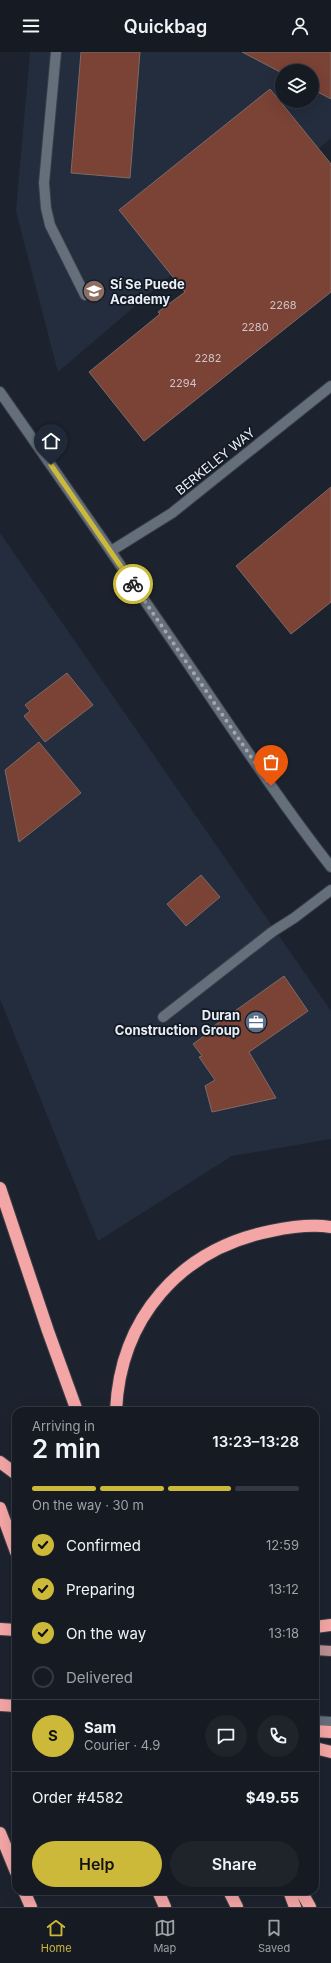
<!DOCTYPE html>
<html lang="en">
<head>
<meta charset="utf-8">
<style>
  :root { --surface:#161a22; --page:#1f232a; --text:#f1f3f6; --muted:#9ea1a5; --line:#353840; --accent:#ccb939 }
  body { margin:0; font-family:Inter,sans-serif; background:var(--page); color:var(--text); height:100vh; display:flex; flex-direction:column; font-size:15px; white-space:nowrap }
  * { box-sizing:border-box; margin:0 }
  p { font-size:13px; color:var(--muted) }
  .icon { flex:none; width:22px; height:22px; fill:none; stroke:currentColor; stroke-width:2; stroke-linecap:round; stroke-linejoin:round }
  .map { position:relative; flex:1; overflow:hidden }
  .side { position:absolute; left:12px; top:1355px; width:307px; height:488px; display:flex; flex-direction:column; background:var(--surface); border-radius:12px; box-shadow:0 4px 16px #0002,0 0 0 1px var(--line) }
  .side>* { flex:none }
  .controls { position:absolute; left:275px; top:12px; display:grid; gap:8px }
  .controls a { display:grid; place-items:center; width:44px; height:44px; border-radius:50%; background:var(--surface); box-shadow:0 4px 16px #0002,0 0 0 1px var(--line); font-size:20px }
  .pin { position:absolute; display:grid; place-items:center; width:34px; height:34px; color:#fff; margin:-41px -17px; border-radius:50% 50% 50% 0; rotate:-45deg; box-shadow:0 0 4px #0007 }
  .pin .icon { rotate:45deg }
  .courier { position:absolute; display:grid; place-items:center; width:40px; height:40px; margin:-20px; border:3px solid #ccb939; border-radius:50%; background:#fff; color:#222; box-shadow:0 1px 5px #0007 }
  .summary em { font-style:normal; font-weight:600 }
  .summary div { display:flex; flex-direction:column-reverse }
  .summary { display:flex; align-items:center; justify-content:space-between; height:68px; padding:0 20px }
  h1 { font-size:26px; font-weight:600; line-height:30px }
  .bar { display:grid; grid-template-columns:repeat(4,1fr); gap:6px 4px; align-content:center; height:48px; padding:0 20px }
  .bar i { height:5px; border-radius:3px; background:var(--line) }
  .bar .selected { background:var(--accent) }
  .bar p { grid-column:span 4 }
  .line { display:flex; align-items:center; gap:10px; padding:0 20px; border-top:1px solid var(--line) }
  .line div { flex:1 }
  .round { display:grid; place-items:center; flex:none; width:42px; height:42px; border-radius:21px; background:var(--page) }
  ol { padding:0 20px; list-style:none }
  li { display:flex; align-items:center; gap:12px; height:44px }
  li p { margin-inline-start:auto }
  li .icon { padding:4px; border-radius:50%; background:var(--accent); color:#111; stroke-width:4 }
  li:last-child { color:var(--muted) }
  li i { width:22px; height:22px; border:2px solid var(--line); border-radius:50% }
  .cta { display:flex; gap:8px; margin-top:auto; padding:8px 20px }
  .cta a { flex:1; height:46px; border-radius:24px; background:var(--accent); color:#111; font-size:16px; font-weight:600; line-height:46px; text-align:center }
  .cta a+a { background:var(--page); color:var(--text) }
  header { display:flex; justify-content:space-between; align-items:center; height:52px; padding:0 20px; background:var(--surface); font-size:18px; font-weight:600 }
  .dock { display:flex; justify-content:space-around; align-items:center; height:56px; border-top:1px solid var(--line); background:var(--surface); font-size:11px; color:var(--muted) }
  .dock a { display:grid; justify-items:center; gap:2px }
  .dock .selected { color:var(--accent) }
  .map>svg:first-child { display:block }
</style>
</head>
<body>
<header><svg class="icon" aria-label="menu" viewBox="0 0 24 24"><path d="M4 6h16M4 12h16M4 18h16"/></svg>Quickbag<svg class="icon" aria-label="person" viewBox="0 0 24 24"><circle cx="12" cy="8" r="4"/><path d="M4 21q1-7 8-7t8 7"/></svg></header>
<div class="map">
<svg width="331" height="1855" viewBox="0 0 331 1855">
  <rect width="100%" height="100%" fill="#1d232e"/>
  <path fill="#232d3d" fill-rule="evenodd" d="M30,0h301v86l-273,234 -42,-161zM282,19h30v30h-30z
    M0,481l331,478v128l-99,17 -134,85 -98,-242z"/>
  <path fill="#7b4236" stroke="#7c6b67" d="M81,0h59l-10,126 -59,-5z
    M242,0h89v47l-19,-10v-18h-30v2z
    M270,37l61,75v128l-187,149 -55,-69 71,-58 -2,-2 27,-20 -66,-82z
    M331,435v115l-40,32 -55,-68z
    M67,621l26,32 -48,37 -21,-26 6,-5 -5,-6z
    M39,690l42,51 -62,49 -14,-72z
    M201,823l19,22 -34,29 -19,-22z
    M284,924l24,35 -59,41 27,46 -64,14 -7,-26 10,-6 -16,-23 3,-1 -9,-12 12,-9 -1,-2z"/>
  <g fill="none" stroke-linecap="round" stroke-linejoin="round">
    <g stroke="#393e47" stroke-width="12">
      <path id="lane" d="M56,0l-12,131 2,25 4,17 35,70
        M163,965l109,-85 22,-14 37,-28"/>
    </g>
    <g stroke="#393e47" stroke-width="12">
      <path id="street" d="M111,499l61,-38 159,-127"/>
    </g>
    <g stroke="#393e47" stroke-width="12">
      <path id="secondary" d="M0,340c61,87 122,175 182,263 49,72 96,144 149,212
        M315,1669l16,1"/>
    </g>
    <g stroke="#393e47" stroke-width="12">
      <path id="primary" d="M315,1598l16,1"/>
    </g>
    <g stroke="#393e47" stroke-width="14">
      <path id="highway" d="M0,1136l48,143 29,80
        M116,1359c4,-93 64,-162 155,-180 19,-4 40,-7 60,-4
        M0,1410l16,12
        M0,1456l16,44
        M315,1575l16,-2
        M0,1577l16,1
        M0,1653l16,1
        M315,1679l16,1
        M315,1696l16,4
        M0,1781l16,39
        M24,1839l7,16
        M158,1839l7,16
        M229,1839l8,16
        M289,1839l6,16
        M301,1839l9,16"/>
    </g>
    <use href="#lane" stroke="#656e7b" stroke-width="10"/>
    <use href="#street" stroke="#656e7b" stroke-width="10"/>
    <use href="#secondary" stroke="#656e7b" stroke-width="10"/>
    <use href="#primary" stroke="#bb8f94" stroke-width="10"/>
    <use href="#highway" stroke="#f4a5a5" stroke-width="12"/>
  </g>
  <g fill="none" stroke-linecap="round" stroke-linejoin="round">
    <path stroke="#a2a7b0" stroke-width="4" stroke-dasharray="0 7.2" d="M133,532l138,202"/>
    <path stroke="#ccb939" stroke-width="5" d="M51,413l82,119"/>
  </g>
  <defs>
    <g id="school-disc" transform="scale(1.15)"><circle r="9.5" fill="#8d6e63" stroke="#131a24"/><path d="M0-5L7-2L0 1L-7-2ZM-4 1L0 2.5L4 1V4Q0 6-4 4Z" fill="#fff"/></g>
    <g id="office-disc" transform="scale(1.15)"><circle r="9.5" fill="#5c6f8a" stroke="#131a24"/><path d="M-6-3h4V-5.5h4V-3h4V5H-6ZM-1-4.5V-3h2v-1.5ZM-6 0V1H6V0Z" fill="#fff"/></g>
  </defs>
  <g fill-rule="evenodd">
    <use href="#school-disc" x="94" y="239"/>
    <use href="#office-disc" x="256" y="970"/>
  </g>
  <g text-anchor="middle" stroke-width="3.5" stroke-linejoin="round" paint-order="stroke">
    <g font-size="11" fill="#cec3c6">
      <text x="283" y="257">2268</text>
      <text x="255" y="279">2280</text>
      <text x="208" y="310">2282</text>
      <text x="183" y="335">2294</text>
    </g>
    <g font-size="13" font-weight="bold" fill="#e9eef6" stroke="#131a24" text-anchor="start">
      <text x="110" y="237">Sí Se Puede<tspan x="110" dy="15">Academy</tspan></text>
      <text x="240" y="968" text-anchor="end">Duran<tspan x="240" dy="15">Construction Group</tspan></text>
    </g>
    <g font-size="13" fill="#e9eef6" stroke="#131a24">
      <text transform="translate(215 409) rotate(-39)" y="5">BERKELEY WAY</text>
    </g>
  </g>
</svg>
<div class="controls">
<a><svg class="icon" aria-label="layers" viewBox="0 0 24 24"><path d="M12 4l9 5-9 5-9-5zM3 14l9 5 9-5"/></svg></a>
</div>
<div class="pin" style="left:271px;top:734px;background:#ea580c"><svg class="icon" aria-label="bag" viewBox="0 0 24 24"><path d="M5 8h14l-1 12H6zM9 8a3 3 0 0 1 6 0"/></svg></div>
<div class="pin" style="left:51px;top:413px;background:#1f2937"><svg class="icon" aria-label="home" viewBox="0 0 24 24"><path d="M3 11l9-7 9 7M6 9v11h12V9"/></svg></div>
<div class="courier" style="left:133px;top:532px"><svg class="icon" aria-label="bike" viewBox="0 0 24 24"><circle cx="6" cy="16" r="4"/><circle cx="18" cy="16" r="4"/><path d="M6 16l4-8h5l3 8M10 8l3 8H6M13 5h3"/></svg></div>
<section class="side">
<div class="summary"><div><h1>2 min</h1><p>Arriving in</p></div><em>13:23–13:28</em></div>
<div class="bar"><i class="selected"></i><i class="selected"></i><i class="selected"></i><i></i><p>On the way · 30 m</p></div>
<ol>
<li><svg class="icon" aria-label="check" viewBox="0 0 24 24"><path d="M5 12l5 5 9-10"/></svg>Confirmed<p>12:59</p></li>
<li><svg class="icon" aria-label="check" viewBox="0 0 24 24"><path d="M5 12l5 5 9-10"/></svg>Preparing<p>13:12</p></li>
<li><svg class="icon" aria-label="check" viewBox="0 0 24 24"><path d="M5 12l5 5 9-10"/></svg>On the way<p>13:18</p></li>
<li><i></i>Delivered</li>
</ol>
<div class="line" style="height:72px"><b class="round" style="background:var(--accent);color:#111">S</b><div><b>Sam</b><p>Courier · 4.9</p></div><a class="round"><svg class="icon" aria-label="chat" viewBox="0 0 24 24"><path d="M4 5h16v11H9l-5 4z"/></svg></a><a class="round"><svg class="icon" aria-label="phone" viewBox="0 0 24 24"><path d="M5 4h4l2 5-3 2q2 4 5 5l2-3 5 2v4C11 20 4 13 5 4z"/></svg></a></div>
<div class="line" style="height:52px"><div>Order #4582</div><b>$49.55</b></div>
<div class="cta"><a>Help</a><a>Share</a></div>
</section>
</div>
<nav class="dock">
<a class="selected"><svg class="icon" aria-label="home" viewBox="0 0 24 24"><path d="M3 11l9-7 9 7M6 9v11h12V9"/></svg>Home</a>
<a><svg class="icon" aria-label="map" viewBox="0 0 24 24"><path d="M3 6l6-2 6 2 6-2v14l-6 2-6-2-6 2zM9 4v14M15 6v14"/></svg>Map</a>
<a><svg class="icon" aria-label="saved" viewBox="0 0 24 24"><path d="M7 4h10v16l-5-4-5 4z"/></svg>Saved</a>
</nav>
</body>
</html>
